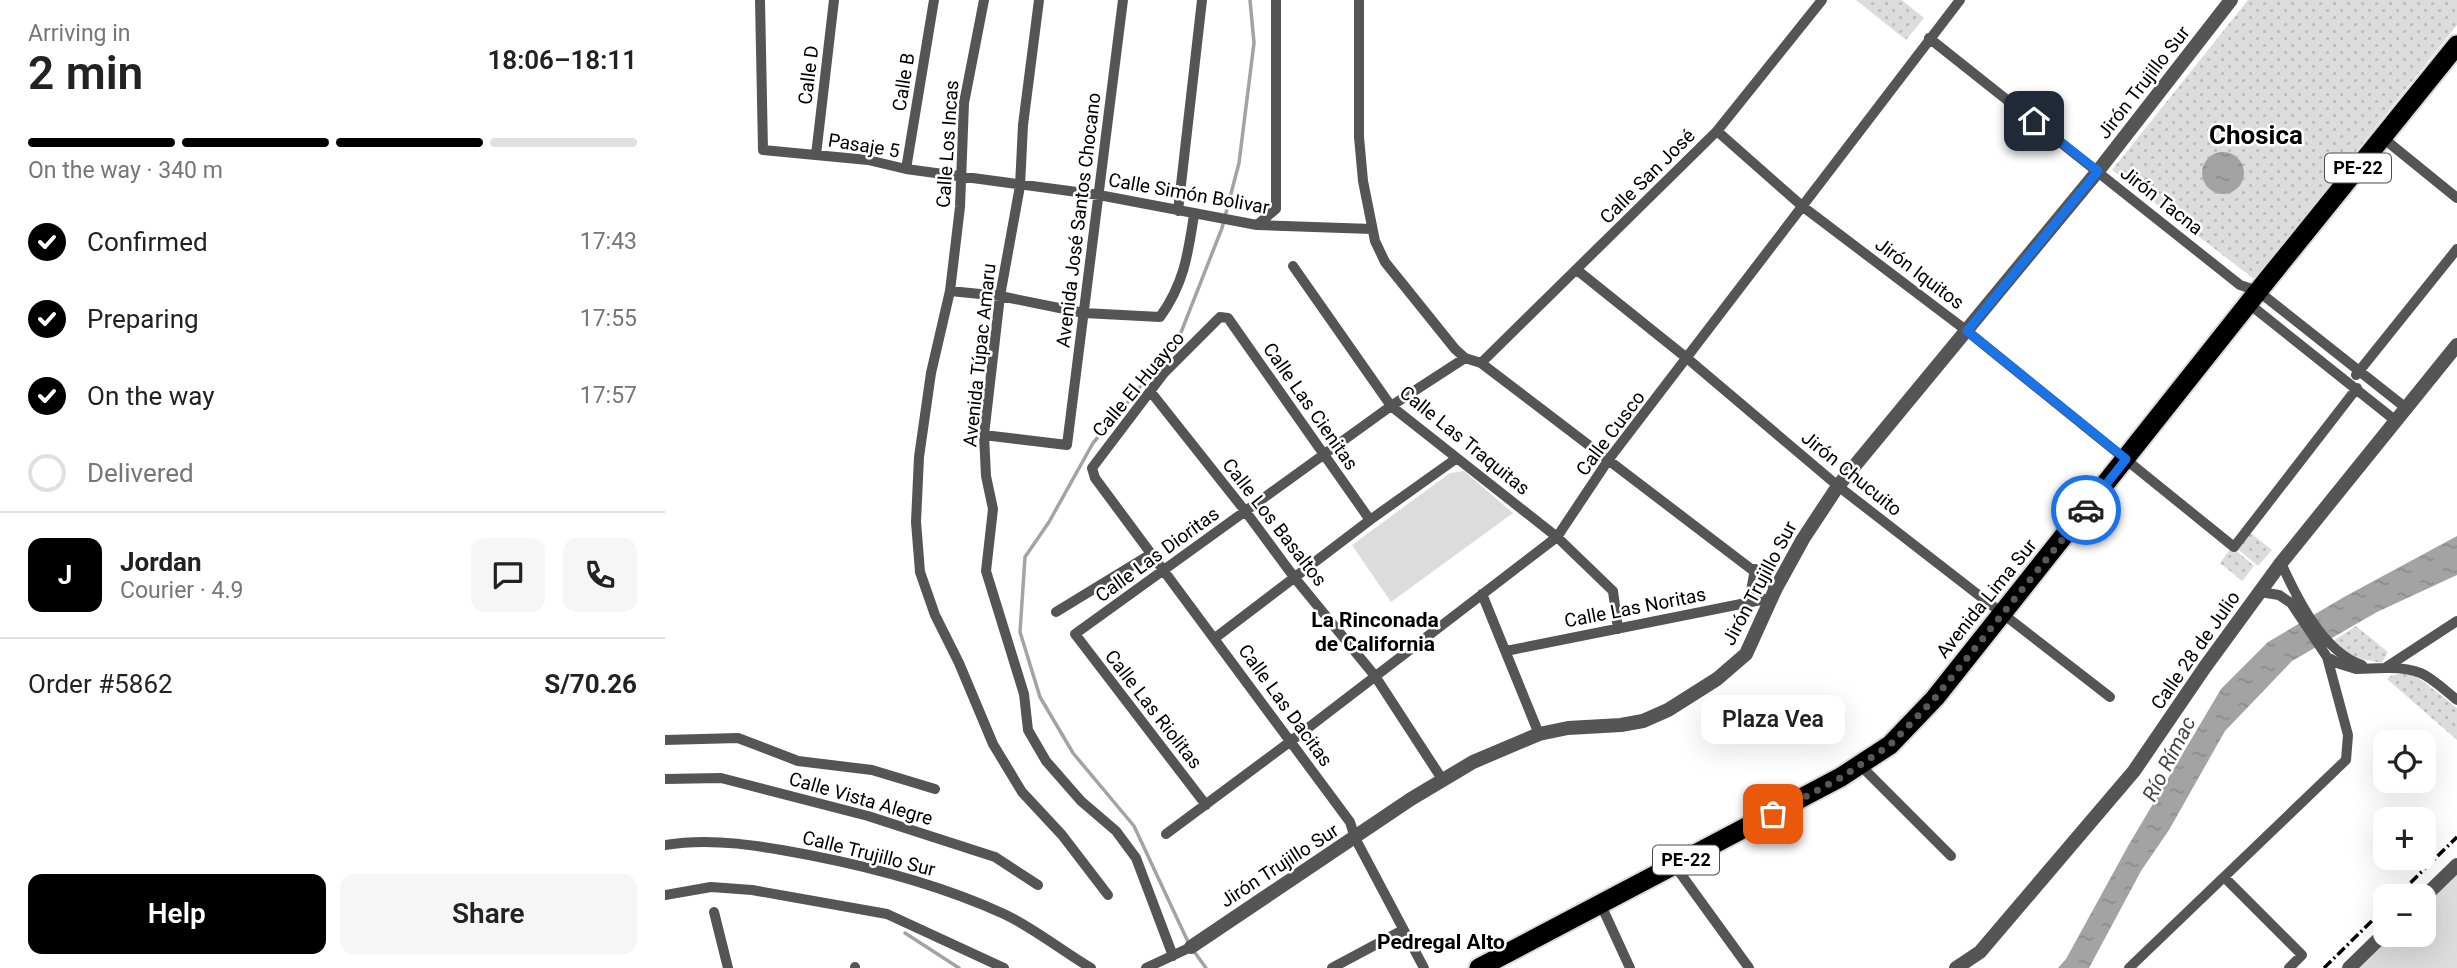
<!DOCTYPE html>
<html lang="en">
<head>
<meta charset="utf-8">
<style>
  :root { --surface:#fff; --page:#f6f6f6; --text:#222; --muted:#767676; --line:#e0e0e0; --accent:#000 }
  body { margin:0; font-family:Roboto,sans-serif; background:var(--page); color:var(--text); height:100vh; display:flex; flex-direction:column; font-size:26px; white-space:nowrap }
  * { box-sizing:border-box; margin:0 }
  p { font-size:23px; color:var(--muted) }
  .icon { flex:none; width:38px; height:38px; fill:none; stroke:currentColor; stroke-width:2; stroke-linecap:round; stroke-linejoin:round }
  .map { position:relative; flex:1; overflow:hidden }
  .side { display:flex; flex-direction:column; background:var(--surface); width:665px }
  .side>* { flex:none }
  .tools { position:absolute; left:1708px; top:730px; display:grid; gap:14px }
  .tools a { display:grid; place-items:center; width:63px; height:63px; border-radius:14px; background:var(--surface); box-shadow:0 7px 28px #0002; font-size:35px }
  .pin { position:absolute; display:grid; place-items:center; width:60px; height:60px; color:#fff; margin:-30px; border-radius:14px; box-shadow:0 4px 10px #0006 }
  .courier { position:absolute; display:grid; place-items:center; width:70px; height:70px; margin:-35px; border:5px solid #1a73e8; border-radius:50%; background:#fff; color:#222; box-shadow:0 2px 9px #0007 }
  .bubble { position:absolute; height:49px; border-radius:14px; background:var(--surface); box-shadow:0 7px 28px #0002; font-size:23px; font-weight:600; line-height:49px; text-align:center }
  .headline em { font-style:normal; font-weight:600 }
  .headline div { display:flex; flex-direction:column-reverse }
  .headline { display:flex; align-items:center; justify-content:space-between; height:119px; padding:0 28px }
  h1 { font-size:46px; font-weight:600; line-height:52px }
  .bar { display:grid; grid-template-columns:repeat(4,1fr); gap:10px 7px; align-content:center; height:84px; padding:0 28px }
  .bar i { height:9px; border-radius:5px; background:var(--line) }
  .bar .current { background:var(--accent) }
  .bar p { grid-column:span 4 }
  .line { display:flex; align-items:center; gap:18px; padding:0 28px; border-top:2px solid var(--line) }
  .line div { flex:1 }
  .round { display:grid; place-items:center; flex:none; width:74px; height:74px; border-radius:14px; background:var(--page) }
  ol { padding:0 28px; list-style:none }
  li { display:flex; align-items:center; gap:21px; height:77px }
  li p { margin-inline-start:auto }
  li .icon { padding:7px; border-radius:50%; background:var(--accent); color:#fff; stroke-width:4 }
  li:last-child { color:var(--muted) }
  li i { width:38px; height:38px; border:4px solid var(--line); border-radius:50% }
  .action { display:flex; gap:14px; margin-top:auto; padding:14px 28px }
  .action a { flex:1; height:80px; border-radius:14px; background:var(--accent); color:#fff; font-size:28px; font-weight:600; line-height:80px; text-align:center }
  .action a+a { background:var(--page); color:var(--text) }
  main { display:flex; flex:1; min-height:0 }
  .map>svg:first-child { display:block }
</style>
</head>
<body>
<main>
<section class="side">
<div class="headline"><div><h1>2 min</h1><p>Arriving in</p></div><em>18:06–18:11</em></div>
<div class="bar"><i class="current"></i><i class="current"></i><i class="current"></i><i></i><p>On the way · 340 m</p></div>
<ol>
<li><svg class="icon" aria-label="check" viewBox="0 0 24 24"><path d="M5 12l5 5 9-10"/></svg>Confirmed<p>17:43</p></li>
<li><svg class="icon" aria-label="check" viewBox="0 0 24 24"><path d="M5 12l5 5 9-10"/></svg>Preparing<p>17:55</p></li>
<li><svg class="icon" aria-label="check" viewBox="0 0 24 24"><path d="M5 12l5 5 9-10"/></svg>On the way<p>17:57</p></li>
<li><i></i>Delivered</li>
</ol>
<div class="line" style="height:126px"><b class="round" style="background:var(--accent);color:#fff">J</b><div><b>Jordan</b><p>Courier · 4.9</p></div><a class="round"><svg class="icon" aria-label="chat" viewBox="0 0 24 24"><path d="M4 5h16v11H9l-5 4z"/></svg></a><a class="round"><svg class="icon" aria-label="phone" viewBox="0 0 24 24"><path d="M5 4h4l2 5-3 2q2 4 5 5l2-3 5 2v4C11 20 4 13 5 4z"/></svg></a></div>
<div class="line" style="height:91px"><div>Order #5862</div><b>S/70.26</b></div>
<div class="action"><a>Help</a><a>Share</a></div>
</section>
<div class="map">
<svg width="1792" height="968" viewBox="0 0 1792 968">
  <defs>
    <pattern id="park-dots" width="8" height="8" patternUnits="userSpaceOnUse" patternTransform="scale(1.75)"><rect width="8" height="8" fill="#dcdcdc"/><path d="M2 2h.1M6 6h.1" fill="none" stroke="#bbb" stroke-width="1.8" stroke-linecap="round"/></pattern>
    <pattern id="water-ripples" width="26" height="14" patternUnits="userSpaceOnUse" patternTransform="scale(1.75)"><rect width="26" height="14" fill="#a3a3a3"/><path d="M2 4q2-2 4 0t4 0M15 11q2-2 4 0t4 0" fill="none" stroke="#8b8b8b"/></pattern>
  </defs>
  <rect width="100%" height="100%" fill="#fff"/>
  <path fill="#dcdcdc" d="M799,471l49,42 -122,89 -39,-57 98,-72z
    M1792,870v98h-103l35,-33 35,-1v-32z"/>
  <path fill="url(#park-dots)" d="M1191,0h46l22,18 -18,22z
    M1583,0h209v25l-203,254 -142,-109z
    M1583,531l24,19 -14,16 -23,-19z
    M1567,547l22,19 -12,15 -22,-18z
    M1691,626l32,26 -6,11 -30,-6 -19,-16z
    M1738,673l13,3 41,32v32l-70,-61 3,-3z"/>
  <path fill="url(#water-ripples)" d="M1537 173a21 21 0 1 1 42 0a21 21 0 1 1-42 0Z
    M1792,536v39l-80,37 -85,49 -67,70 -56,99 -28,41 -52,97h-31l8,-9 62,-113 93,-157 47,-47 76,-45z"/>
  <g fill="none" stroke-linecap="round" stroke-linejoin="round">
    <path stroke="#a3a3a3" stroke-width="3.5" d="M240,933l54,35
      M524,944l-55,-118 -61,-73 -33,-56 -20,-65 5,-75 24,-35 44,-79 41,-48 46,-60 42,-107 17,-65 15,-120 -4,-43
      M528,950l13,18"/>
    <g stroke="#dbdbdb" stroke-width="23">
      <path id="trunk" d="M814,968l362,-191 49,-32 45,-47 332,-418 190,-235"/>
    </g>
    <path stroke="#555" stroke-width="10" d="M95,0l3,150 105,10 38,9 193,26 158,30 115,4
      M319,0l-20,103 -4,104 -10,84 -19,82 -12,84 -3,65 4,50 15,43 24,48 34,81 29,48 40,43 46,60
      M374,0l-16,125 -3,61 -20,110 -16,139 2,41 7,33 -7,62 38,123 4,36 18,31 35,40 35,30 20,27 37,98
      M694,0v137l4,44 12,60 10,21 70,87 10,9 16,5 295,225
      M1264,38l311,247 18,6 148,117
      M1052,131l85,75 165,125 267,216 123,-159
      M1718,138l74,60
      M151,155l18,-155
      M241,169l28,-169
      M513,211l24,-211
      M592,225l19,-16v-209
      M628,266l98,140 166,131 56,54 5,38
      M912,270l111,89 150,127 272,211
      M285,291l50,5 84,17 76,4c24,-33 28,-63 34,-102
      M1582,299l1,4 148,118
      M816,363l236,-232 105,-131
      M1691,375l101,-126
      M485,391l96,121 48,65 81,99 67,103
      M319,435l83,10 56,-445
      M705,520l-142,-202 -8,-1 -56,56 -72,95 3,10 255,344 5,16 69,130
      M1616,563c16,35 42,89 81,102
      M1595,592l19,3 12,8 36,54 13,7 16,5 29,-1 72,-47
      M817,594l57,140
      M1079,603l7,-12 4,-22
      M391,612l95,-58
      M550,638l155,-118 87,-62
      M841,651l265,-53
      M1720,668c38,-1 44,9 72,32
      M0,740l73,-2 60,23 74,9 63,19
      M1195,765l91,91
      M0,779l56,-1 147,38 127,41 43,28
      M541,805l-131,-171 316,-228 74,-48
      M501,834l125,-93 266,-204 52,-78 351,-459
      M0,845c47,-8 97,1 144,10 67,13 132,30 195,59 30,14 58,37 87,54
      M1010,866l74,102
      M1560,878l77,77 -13,13
      M0,895l46,-8 41,3 135,24 117,54
      M936,905l29,63
      M49,912l14,56
      M190,967v1
      M481,968l45,-21
      M667,968l71,-38
      M1464,968l217,-208 2,-25 -21,-78"/>
    <path stroke="#555" stroke-width="14" d="M1759,897l33,-32
      M526,947l220,-148 62,-37 66,-28 29,-6 53,-3 22,-4 25,-11 49,-31 29,-25 30,-66 27,-49 35,-53 260,-315 133,-171
      M1291,968l24,-16 154,-181 71,-104 76,-104 176,-218
      M1684,968l36,-35"/>
    <use href="#trunk" stroke="#000" stroke-width="19"/>
    <path stroke="#000" stroke-width="3.5" stroke-dasharray="10 3.5 2 3.5" stroke-linecap="butt" d="M1732,896l60,-59
      M1659,968l61,-60"/>
  </g>
  <g fill="none" stroke-linecap="round" stroke-linejoin="round">
    <path stroke="#595959" stroke-width="7" stroke-dasharray="0 12.6" d="M1108,814l69,-37 48,-32 45,-47 151,-188"/>
    <path stroke="#1a73e8" stroke-width="9" d="M1369,121l64,50 -131,160 159,128 -40,51"/>
  </g>
  <g text-anchor="middle" stroke-width="5" stroke-linejoin="round" paint-order="stroke">
    <g fill="#fff" stroke="#4c4c4c" stroke-width="2">
      <rect x="1660" y="153.5" width="66" height="29" rx="5"/>
      <rect x="988" y="845.5" width="66" height="29" rx="5"/>
    </g>
    <g font-size="18" font-weight="bold" fill="#000">
      <text x="1693" y="174">PE-22</text>
      <text x="1021" y="866">PE-22</text>
    </g>
    <g font-size="19" fill="#000" stroke="#fff">
      <text transform="translate(143 75) rotate(-83)" y="7">Calle D</text>
      <text transform="translate(238 82) rotate(-81)" y="7">Calle B</text>
      <text transform="translate(1478 82) rotate(-52)" y="7">Jirón Trujillo Sur</text>
      <text transform="translate(282 144) rotate(-86)" y="7">Calle Los Incas</text>
      <text transform="translate(199 145) rotate(9)" y="7">Pasaje 5</text>
      <text transform="translate(982 176) rotate(-45)" y="7">Calle San José</text>
      <text transform="translate(524 193) rotate(10)" y="7">Calle Simón Bolivar</text>
      <text transform="translate(1497 200) rotate(38)" y="7">Jirón Tacna</text>
      <text transform="translate(413 220) rotate(-83)" y="7">Avenida José Santos Chocano</text>
      <text transform="translate(1255 273) rotate(37)" y="7">Jirón Iquitos</text>
      <text transform="translate(314 355) rotate(-84)" y="7">Avenida Túpac Amaru</text>
      <text transform="translate(473 384) rotate(-50)" y="7">Calle El Huayco</text>
      <text transform="translate(646 406) rotate(55)" y="7">Calle Las Cienitas</text>
      <text transform="translate(945 433) rotate(-53)" y="7">Calle Cusco</text>
      <text transform="translate(800 440) rotate(39)" y="7">Calle Las Traquitas</text>
      <text transform="translate(1187 473) rotate(39)" y="7">Jirón Chucuito</text>
      <text transform="translate(610 522) rotate(52)" y="7">Calle Los Basaltos</text>
      <text transform="translate(492 554) rotate(-36)" y="7">Calle Las Dioritas</text>
      <text transform="translate(1094 583) rotate(-62)" y="7">Jirón Trujillo Sur</text>
      <text transform="translate(1321 598) rotate(-51)" y="7">Avenida Lima Sur</text>
      <text transform="translate(970 607) rotate(-11)" y="7">Calle Las Noritas</text>
      <text transform="translate(1530 650) rotate(-55)" y="7">Calle 28 de Julio</text>
      <text transform="translate(621 705) rotate(54)" y="7">Calle Las Dacitas</text>
      <text transform="translate(489 709) rotate(52)" y="7">Calle Las Riolitas</text>
      <text transform="translate(196 798) rotate(16)" y="7">Calle Vista Alegre</text>
      <text transform="translate(204 853) rotate(14)" y="7">Calle Trujillo Sur</text>
      <text transform="translate(614 865) rotate(-33)" y="7">Jirón Trujillo Sur</text>
    </g>
    <g font-size="21" font-weight="bold" fill="#000" stroke="#fff">
      <text x="710" y="627">La Rinconada<tspan x="710" dy="24">de California</tspan></text>
      <text x="776" y="949">Pedregal Alto</text>
    </g>
    <g font-size="21" font-style="italic" fill="#444" stroke="#fff">
      <text transform="translate(1504 759) rotate(-63)" y="7">Río Rímac</text>
    </g>
    <g font-size="26" font-weight="bold" fill="#000" stroke="#fff">
      <text x="1591" y="144">Chosica</text>
    </g>
  </g>
</svg>
<div class="tools">
<a><svg class="icon" aria-label="locate" viewBox="0 0 24 24"><circle cx="12" cy="12" r="6"/><path d="M12 2v4M12 18v4M2 12h4M18 12h4"/></svg></a>
<a>+</a>
<a>−</a>
</div>
<div class="pin" style="left:1108px;top:814px;background:#ea580c"><svg class="icon" aria-label="bag" viewBox="0 0 24 24"><path d="M5 8h14l-1 12H6zM9 8a3 3 0 0 1 6 0"/></svg></div>
<div class="pin" style="left:1369px;top:121px;background:#1f2937"><svg class="icon" aria-label="home" viewBox="0 0 24 24"><path d="M3 11l9-7 9 7M6 9v11h12V9"/></svg></div>
<div class="courier" style="left:1421px;top:510px"><svg class="icon" aria-label="car" viewBox="0 0 24 24"><path d="M5 17H2v-5l4-1 3-4h7l3 4 3 1v5h-3M9 17h6M6 11h13"/><circle cx="7" cy="17" r="2"/><circle cx="17" cy="17" r="2"/></svg></div>
<div class="bubble" style="left:1036px;top:695px;width:144px">Plaza Vea</div>
</div>
</main>
</body>
</html>
